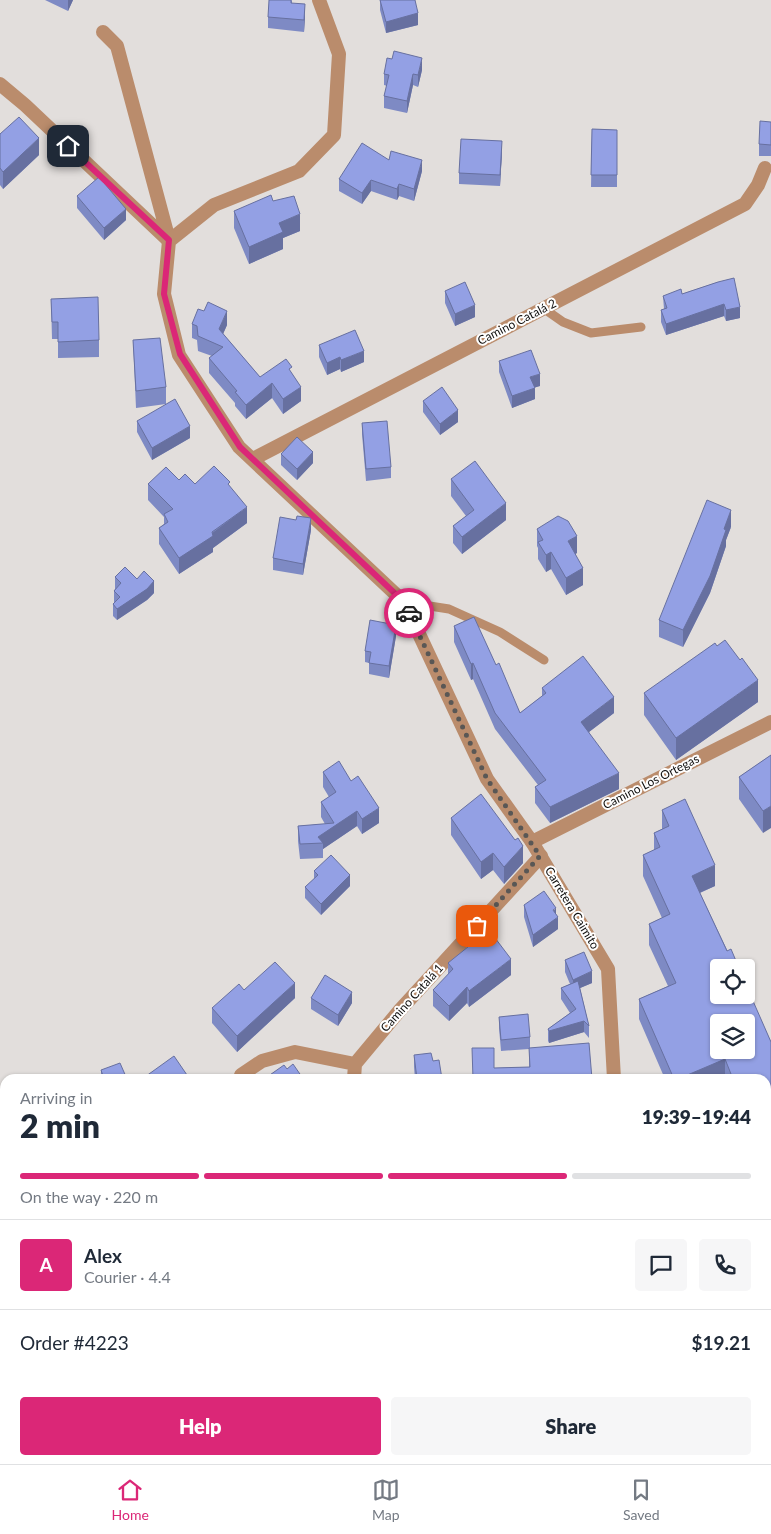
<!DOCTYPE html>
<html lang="en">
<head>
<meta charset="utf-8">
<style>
  :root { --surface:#fff; --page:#f6f6f7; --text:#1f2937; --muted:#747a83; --line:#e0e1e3; --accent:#db2777 }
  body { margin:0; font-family:Lato,sans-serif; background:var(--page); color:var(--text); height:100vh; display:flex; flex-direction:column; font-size:19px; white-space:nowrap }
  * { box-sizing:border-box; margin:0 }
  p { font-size:16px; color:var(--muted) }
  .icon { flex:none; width:28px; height:28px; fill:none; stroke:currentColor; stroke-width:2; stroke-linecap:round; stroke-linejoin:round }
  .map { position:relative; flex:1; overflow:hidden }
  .details { position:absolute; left:0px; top:1074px; width:771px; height:391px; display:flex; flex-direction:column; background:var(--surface); border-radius:15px 15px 0 0; box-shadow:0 1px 4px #0004 }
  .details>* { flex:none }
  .fabs { position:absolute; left:710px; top:959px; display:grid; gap:10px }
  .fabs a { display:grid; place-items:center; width:45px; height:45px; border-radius:5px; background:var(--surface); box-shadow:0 1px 4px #0004; font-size:25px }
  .pin { position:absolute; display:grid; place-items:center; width:42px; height:42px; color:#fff; margin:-21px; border-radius:10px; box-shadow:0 2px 8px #0006 }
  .courier { position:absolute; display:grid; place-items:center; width:50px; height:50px; margin:-25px; border:4px solid #db2777; border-radius:50%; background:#fff; color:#222; box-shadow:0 1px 6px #0007 }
  .overview em { font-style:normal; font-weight:800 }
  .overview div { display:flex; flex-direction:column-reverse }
  .overview { display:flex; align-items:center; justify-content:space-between; height:85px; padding:0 20px }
  h1 { font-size:32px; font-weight:800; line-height:38px }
  .bar { display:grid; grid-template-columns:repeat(4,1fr); gap:8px 5px; align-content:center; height:60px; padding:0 20px }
  .bar i { height:6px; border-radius:4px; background:var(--line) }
  .bar .current { background:var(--accent) }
  .bar p { grid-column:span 4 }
  .line { display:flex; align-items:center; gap:12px; padding:0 20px; border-top:1px solid var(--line) }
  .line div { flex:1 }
  .round { display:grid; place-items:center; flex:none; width:52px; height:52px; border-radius:5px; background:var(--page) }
  .action { display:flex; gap:10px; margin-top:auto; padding:10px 20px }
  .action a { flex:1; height:58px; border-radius:5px; background:var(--accent); color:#fff; font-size:20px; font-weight:800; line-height:58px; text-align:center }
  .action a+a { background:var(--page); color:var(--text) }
  .menu { display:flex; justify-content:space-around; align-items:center; height:70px; border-top:1px solid var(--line); background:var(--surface); font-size:14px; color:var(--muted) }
  .menu a { display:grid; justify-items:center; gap:2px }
  .menu .current { color:var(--accent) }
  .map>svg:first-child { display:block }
</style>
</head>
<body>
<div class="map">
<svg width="771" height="1464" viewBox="0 0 771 1464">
  <rect width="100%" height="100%" fill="#e2dedc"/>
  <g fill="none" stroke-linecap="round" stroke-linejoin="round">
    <path stroke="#ba8c6c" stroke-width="9" d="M543,308l20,14 28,11 50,-6
      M404,602l45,7 51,23 44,28"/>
    <path stroke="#ba8c6c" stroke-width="14" d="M103,32l14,14 52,194
      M0,84l25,21 144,136
      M253,459l492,-255 13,-19 7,-17
      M532,842l239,-120
      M241,1075l21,-14 33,-9 60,12
      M354,1079l1,-15 45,-54 141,-154
      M766,1206h5
      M766,1236l5,1
      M241,1464l2,-4
      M411,1464l2,-4"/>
    <path stroke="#ba8c6c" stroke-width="14" d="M319,0l20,54 -5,81 -35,36 -85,34 -45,36 -5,53 15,61 60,92 165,155 83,177 45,63 76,127 6,110
      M650,1460l1,4"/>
  </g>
  <path fill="#7e8ac4" d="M45,0h28l-5,11z
    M292,0v3l13,13 -1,16 -36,-4v-11z
    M380,0h35l3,25 -32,8 -6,-23z
    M422,70l-4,17 -5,-2 -6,28 -23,-5v-12l3,-10 -3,-1v-11z
    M771,122v34h-12v-12z
    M592,129l25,1v57h-26z
    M0,134l39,21 -36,34 -3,-4z
    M502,152l-2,34 -41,-2v-11z
    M389,160l33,11 -8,30 -15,-5 -2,4 -26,-9 -9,13 -23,-13v-12z
    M77,196l49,24 -22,20 -27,-32z
    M273,201l27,30 -17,7v11l-34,15 -15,-36v-17z
    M718,282l22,36 -14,3 -2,-5 -58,19 -5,-13v-12l3,-1 -1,-13 19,-2z
    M445,291l30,26 -20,9 -10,-23z
    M51,299l48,41v17l-41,1v-19h-6z
    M192,324l35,1 -4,9 37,43 32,-3 9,27 -18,13 -11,-16 -26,21 -11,-13v-3l-26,-30v-15l3,-2 -14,-5 -1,-11 -5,-2z
    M133,340l33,47v17l-30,4z
    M319,345l45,17 -23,10 -1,-3 -13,6 -8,-18z
    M499,361l41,25 -6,1 1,12 -23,9 -13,-36z
    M423,401l35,21 -18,13 -17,-23z
    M137,421l53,17 -38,22 -15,-28z
    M362,423l29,44v11l-25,3 -4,-47z
    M281,454l32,9 -16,17 -16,-15z
    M451,479l55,41 -44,34 -9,-11v-17l13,-10 -15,-20z
    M179,480l16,4 35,3 17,36 -34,25v4l-34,22 -20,-30v-16l5,-4v-7l-16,-17v-16z
    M731,527l-5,13v6l-16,47 -27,54 -24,-10v-17z
    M537,529l40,24 -2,1 8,31 -17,10 -15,-26 -5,3 -8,-13v-11l-1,-2z
    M311,530l-8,45 -30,-5v-12z
    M115,577l22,2 17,14 -7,7 -30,20 -4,-4v-12l1,-1v-12l1,-2z
    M454,626l42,39 24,48 22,-17v-8l72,25 -25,19 30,57 -69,34 -15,-20v-16l3,-2 -43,-56 -22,-50 -2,1 -17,-38z
    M396,636l-7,42 -20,-4v-11l-4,-1v-11z
    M644,693l114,9 -82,58 -32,-45z
    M771,755l-8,78 -24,-34v-22z
    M323,772l56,51 -17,11 -5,-8 -34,23v9l-23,1 -2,-18v-15l27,-2 -4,-7v-15l8,-5 -6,-10z
    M662,810l53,76 -15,7 71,149v145l-5,-11v-97h-101l-26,-60v-20l29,-13 -19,-41v-21l13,-6 -19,-42v-21l11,-5v-17l8,-4z
    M451,818l72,45 -19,21 -11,-14 -12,9 -30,-44z
    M314,871l36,15 -29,29 -16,-17v-11l9,-8z
    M524,905l32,9 2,15 -25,18 -9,-30z
    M565,960l27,23 -12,5 9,38v12l-5,-6 -35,11 -1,-2v-12l22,-16 -9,-14v-11l9,-4 -5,-12z
    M448,963l63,12 -42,32 -2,-4 -18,18 -16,-15v-16l15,-15z
    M244,990l51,8 -58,54 -25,-29v-15z
    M311,998l41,5 -14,23 -27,-17z
    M499,1017l31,20v11l62,31 -98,-11 35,-1v-18l-28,2 -2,-23z
    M414,1055l19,6 9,18h-27l-1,-12z
    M101,1070l26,9h-26z
    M766,1283h5v56h-5z
    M771,1389v43h-5v-42z
    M251,1460h45l-1,4h-33z
    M607,1460h33v4h-33z"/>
  <path fill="#6770a0" d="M68,0h5l-5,11z
    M305,4v12l-1,16v-12z
    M418,13v12l-32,8v-11z
    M422,58v12l-4,17v-12z
    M413,74v11l-6,28v-12z
    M39,138v17l-36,34v-17z
    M502,141v11l-2,34v-11z
    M422,160v11l-8,30v-12z
    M371,180v11l-9,13v-11z
    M399,184v12l-2,4v-11z
    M126,209v11l-22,20v-12z
    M300,214v17l-17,7v11l-34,15v-17l30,-24z
    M724,304v12l-58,19v-11z
    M475,305v12l-20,9v-12z
    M740,307v11l-14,3v-11z
    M227,311v14l-8,18v-14z
    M364,351v11l-23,10v-12z
    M340,357v12l-13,6v-12z
    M540,374v12l-10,3v-12z
    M272,383v15l-26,21v-14z
    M301,387v14l-18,13v-15z
    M535,388v11l-23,9v-12z
    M458,410v12l-18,13v-11z
    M190,426v12l-38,22v-12z
    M313,452v11l-16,17v-11z
    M506,503v17l-44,34v-17z
    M247,507v16l-34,25v4l-34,22v-16z
    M731,510v17l-5,13v6l-16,47 -27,54v-17z
    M311,518v12l-8,45v-11z
    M577,536v17l-9,5v-17z
    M551,552v17l-5,3v-17z
    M583,568v17l-17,10v-17z
    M154,581v12l-7,7 -30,20v-11z
    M396,625v11l-7,42v-12z
    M473,663v16l-2,1v-16z
    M758,680v22l-82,58v-22z
    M614,697v16l-33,25v-16z
    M619,773v16l-69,34v-16z
    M771,806v22l-8,5v-22z
    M379,808v15l-17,11v-15z
    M357,811v15l-34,23v-6l-5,-6z
    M523,846v17l-19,21v-17z
    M493,853v17l-12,9v-17z
    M715,865v21l-23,10v-20z
    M350,875v11l-29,29v-11z
    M556,908v11l2,-2v12l-25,18v-12z
    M511,959v16l-42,32v-16z
    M592,971v12l-19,8v-11z
    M295,983v15l-58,54v-16z
    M467,987v16l-18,18v-15z
    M352,992v11l-14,23v-11z
    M584,1021v11l-35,11v-12z
    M725,1059v20h-47z
    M187,1075v4h-6z
    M222,1460h9l-3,4h-9z"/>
  <path fill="#93a0e4" stroke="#6770a0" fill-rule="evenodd" d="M269,0h22v3l14,1 -1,16 -36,-3z
    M380,0h35l3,13 -32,9z
    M394,51l28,7 -4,17 -5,-1 -6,27 -23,-5 5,-21 -5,-1 3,-16 5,1z
    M19,117l20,21 -36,34 -3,-4v-34z
    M760,121l11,1v23l-12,-1z
    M592,129l25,1v45h-26z
    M461,139l41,2 -2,34 -41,-2z
    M362,143l27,17 2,-9 31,9 -8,29 -15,-5 -2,5 -26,-9 -9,13 -23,-14z
    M99,177l27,32 -22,19 -27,-32z
    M271,195l2,6 21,-5 6,18 -21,9 4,9 -34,15 -15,-36z
    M734,278l6,29 -14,3 -2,-6 -58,20 -5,-14 6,-2 -4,-12 18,-7 1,5 36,-12z
    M465,282l10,23 -20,9 -10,-23z
    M98,297l1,43 -41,2v-20h-6l-1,-23z
    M208,302l19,9 -8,18 41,48 26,-18 6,8 -3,2 12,18 -18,12 -11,-16 -26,22 -11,-13 2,-1 -28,-33 14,-11 -25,-11 -1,-10 -5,-2 6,-15 6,2z
    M355,330l9,21 -23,9 -1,-3 -13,6 -8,-18z
    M160,338l6,49 -30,4 -3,-51z
    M531,350l9,24 -10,3 5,11 -23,8 -13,-35z
    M442,387l16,23 -18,14 -17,-23z
    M175,399l15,27 -38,22 -15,-27z
    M387,421l4,46 -25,2 -4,-46z
    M297,437l16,15 -16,17 -16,-15z
    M475,461l31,42 -44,34 -9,-11 21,-16 -23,-31z
    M214,466l16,16 -2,2 19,23 -35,25 1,4 -34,22 -20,-30 9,-6 -4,-8 9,-5 -25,-25 18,-17 13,13 6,-6 10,10z
    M707,500l24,10 -7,19 2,1 -16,46 -27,54 -24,-10z
    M297,516l14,2 -8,46 -30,-6 7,-41 16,3z
    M558,516l10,5 9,15 -9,5 15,27 -17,10 -15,-26 -5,3 -8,-13 5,-2 -6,-11z
    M125,567l12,12 7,-8 10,10 -7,8 -30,20 -4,-5 7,-7 -6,-6 7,-8 -6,-6z
    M474,617l22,48 3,-2 21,50 26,-20 -4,-5 41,-32 31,41 -33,25 38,51 -69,34 -15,-20 11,-7 -51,-67 -22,-50 -2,1 -17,-38z
    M370,620l26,5 -7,41 -20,-3 2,-11 -6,-1z
    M725,640l15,20 2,-2 16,22 -82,58 -32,-45 71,-50 2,3z
    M771,755v51l-8,5 -24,-34z
    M339,761l12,20 7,-5 21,32 -17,11 -5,-8 -39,26 5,6 -23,1 -2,-18 36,-3 -13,-21 15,-10 -13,-20z
    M481,794l34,46 3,-2 5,8 -19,21 -11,-14 -12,9 -30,-44z
    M685,799l30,66 -23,11 35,75 4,-2 8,19h-20v27h27v-10l25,57v124l-5,-11v-76h-33l-8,-20 -47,20h-4l-35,-80 37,-16 -27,-59 21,-10 -27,-59 17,-8 -6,-14 15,-7 -7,-16zM719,1022h27v28h-27z
    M331,855l19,20 -29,29 -16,-17 13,-12 -4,-4z
    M544,891l12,17 -3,2 5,7 -25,18 -9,-30z
    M489,930l22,29 -42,32 -2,-4 -18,19 -16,-16 20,-21 -5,-6z
    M584,952l8,19 -19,9 -8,-20z
    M275,962l20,21 -58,53 -25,-28 27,-24 5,6z
    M325,975l27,17 -14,23 -27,-17z
    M578,981l11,45 -5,-5 -35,10 -1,-2 28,-20 -15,-21z
    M528,1014l2,23 -29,3 -2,-23z
    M589,1043l3,36h-119l-1,-31h22v20l36,-1 -1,-19z
    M431,1053l2,8 6,-1 3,19h-25l-3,-24z
    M174,1056l13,19 -6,4h-39z
    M120,1063l7,16h-23l-3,-9z
    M293,1064l9,13 -2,2h-32l-1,-2 17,-12 3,4z
    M766,1283h5v40h-5z
    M771,1389v26h-5v-25z
    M179,1460h43l-3,4h-43z
    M431,1460h36v4h-36z"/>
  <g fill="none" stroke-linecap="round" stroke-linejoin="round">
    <path stroke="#595755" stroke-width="5" stroke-dasharray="0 9" d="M409,613l78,166 53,77 -63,70"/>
    <path stroke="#db2777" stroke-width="6" d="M68,146l101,94 -5,54 16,60 60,93 164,155 5,11"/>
  </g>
  <g text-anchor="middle" stroke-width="4" stroke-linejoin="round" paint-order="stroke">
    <g font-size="12" fill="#0f0e0d" stroke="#fff">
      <text transform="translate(517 322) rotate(-27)" y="4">Camino Catalá 2</text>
      <text transform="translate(651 782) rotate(-27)" y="4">Camino Los Ortegas</text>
      <text transform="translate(572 908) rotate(59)" y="4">Carretera Caimito</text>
      <text transform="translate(412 998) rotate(-48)" y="4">Camino Catalá 1</text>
    </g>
  </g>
</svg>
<div class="fabs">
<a><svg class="icon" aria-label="locate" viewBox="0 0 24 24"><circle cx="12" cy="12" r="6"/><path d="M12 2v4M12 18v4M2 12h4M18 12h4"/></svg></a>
<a><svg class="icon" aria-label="layers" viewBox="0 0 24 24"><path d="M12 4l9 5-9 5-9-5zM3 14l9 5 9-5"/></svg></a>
</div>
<div class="pin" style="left:477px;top:926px;background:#ea580c"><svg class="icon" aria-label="bag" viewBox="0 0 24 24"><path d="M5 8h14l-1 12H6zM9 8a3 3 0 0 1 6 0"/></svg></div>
<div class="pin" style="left:68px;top:146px;background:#1f2937"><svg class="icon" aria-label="home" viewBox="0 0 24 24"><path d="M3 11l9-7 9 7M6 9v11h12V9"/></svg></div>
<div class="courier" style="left:409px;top:613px"><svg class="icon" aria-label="car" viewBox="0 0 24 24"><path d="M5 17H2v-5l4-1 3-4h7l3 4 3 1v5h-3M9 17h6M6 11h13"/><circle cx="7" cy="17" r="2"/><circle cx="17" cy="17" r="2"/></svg></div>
<section class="details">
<div class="overview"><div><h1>2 min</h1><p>Arriving in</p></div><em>19:39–19:44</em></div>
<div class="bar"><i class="current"></i><i class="current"></i><i class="current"></i><i></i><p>On the way · 220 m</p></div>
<div class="line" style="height:90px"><b class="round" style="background:var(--accent);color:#fff">A</b><div><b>Alex</b><p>Courier · 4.4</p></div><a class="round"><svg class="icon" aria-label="chat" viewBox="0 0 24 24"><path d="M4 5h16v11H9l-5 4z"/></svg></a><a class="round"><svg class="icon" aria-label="phone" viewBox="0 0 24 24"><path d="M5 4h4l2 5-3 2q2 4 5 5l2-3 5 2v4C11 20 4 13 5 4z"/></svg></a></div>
<div class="line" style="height:65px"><div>Order #4223</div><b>$19.21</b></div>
<div class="action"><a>Help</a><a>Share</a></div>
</section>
</div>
<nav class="menu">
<a class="current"><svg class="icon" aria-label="home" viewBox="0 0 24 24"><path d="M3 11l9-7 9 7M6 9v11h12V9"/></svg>Home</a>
<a><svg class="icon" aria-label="map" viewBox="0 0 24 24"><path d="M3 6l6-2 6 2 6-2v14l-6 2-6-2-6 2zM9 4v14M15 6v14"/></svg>Map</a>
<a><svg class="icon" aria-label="saved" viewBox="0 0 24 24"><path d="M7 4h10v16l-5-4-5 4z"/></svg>Saved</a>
</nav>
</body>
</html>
